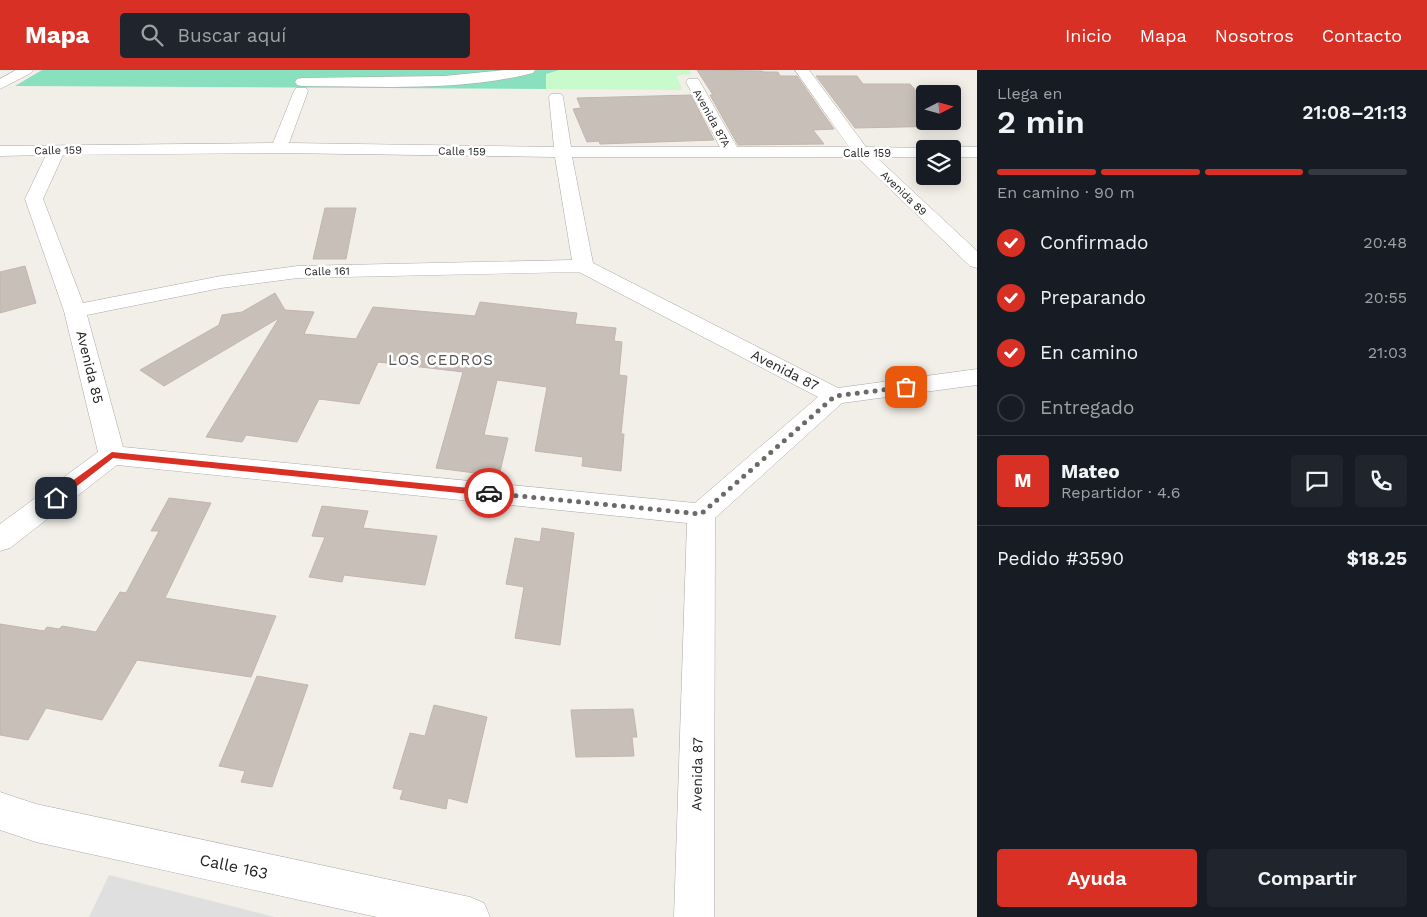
<!DOCTYPE html>
<html lang="es">
<head>
<meta charset="utf-8">
<style>
  :root { --surface:#171b24; --page:#20242c; --text:#f1f3f6; --muted:#9ea1a6; --line:#363941; --accent:#d93025 }
  body { margin:0; font-family:"Work Sans",sans-serif; background:var(--page); color:var(--text); height:100vh; display:flex; flex-direction:column; font-size:19px; white-space:nowrap }
  * { box-sizing:border-box; margin:0 }
  p { font-size:16px; color:var(--muted) }
  .icon { flex:none; width:28px; height:28px; fill:none; stroke:currentColor; stroke-width:2; stroke-linecap:round; stroke-linejoin:round }
  .map { position:relative; flex:1; overflow:hidden }
  .details { display:flex; flex-direction:column; background:var(--surface); width:450px }
  .details>* { flex:none }
  .needle { width:32px; rotate:84deg }
  .tools { position:absolute; left:916px; top:15px; display:grid; gap:10px }
  .tools a { display:grid; place-items:center; width:45px; height:45px; border-radius:5px; background:var(--surface); box-shadow:0 2px 12px #0003; font-size:25px }
  .pin { position:absolute; display:grid; place-items:center; width:42px; height:42px; color:#fff; margin:-21px; border-radius:10px; box-shadow:0 2px 8px #0006 }
  .courier { position:absolute; display:grid; place-items:center; width:50px; height:50px; margin:-25px; border:4px solid #d93025; border-radius:50%; background:#fff; color:#222; box-shadow:0 1px 6px #0007 }
  .overview em { font-style:normal; font-weight:600 }
  .overview div { display:flex; flex-direction:column-reverse }
  .overview { display:flex; align-items:center; justify-content:space-between; height:85px; padding:0 20px }
  h1 { font-size:32px; font-weight:600; line-height:38px }
  .bar { display:grid; grid-template-columns:repeat(4,1fr); gap:8px 5px; align-content:center; height:60px; padding:0 20px }
  .bar i { height:6px; border-radius:4px; background:var(--line) }
  .bar .active { background:var(--accent) }
  .bar p { grid-column:span 4 }
  .line { display:flex; align-items:center; gap:12px; padding:0 20px; border-top:1px solid var(--line) }
  .line div { flex:1 }
  .round { display:grid; place-items:center; flex:none; width:52px; height:52px; border-radius:5px; background:var(--page) }
  ol { padding:0 20px; list-style:none }
  li { display:flex; align-items:center; gap:15px; height:55px }
  li p { margin-inline-start:auto }
  li .icon { padding:5px; border-radius:50%; background:var(--accent); color:#fff; stroke-width:4 }
  li:last-child { color:var(--muted) }
  li i { width:28px; height:28px; border:2px solid var(--line); border-radius:50% }
  .primary-button { display:flex; gap:10px; margin-top:auto; padding:10px 20px }
  .primary-button a { flex:1; height:58px; border-radius:5px; background:var(--accent); color:#fff; font-size:20px; font-weight:600; line-height:58px; text-align:center }
  .primary-button a+a { background:var(--page); color:var(--text) }
  header { display:flex; align-items:center; gap:30px; box-sizing:border-box; height:70px; padding:0 25px; background:var(--accent); color:#fff }
  header strong { font-size:24px }
  nav { display:flex; gap:28px; margin-inline-start:auto; font-size:18px }
  .search { width:350px; height:45px; background:var(--page); display:flex; align-items:center; gap:12px; box-sizing:border-box; padding:0 18px; border-radius:5px; color:var(--muted); font-size:19px }
  main { display:flex; flex:1; min-height:0 }
  .map>svg:first-child { display:block }
</style>
</head>
<body>
<header>
<strong>Mapa</strong>
<div class="search"><svg class="icon" aria-label="search" viewBox="0 0 24 24"><circle cx="10" cy="10" r="6"/><path d="M15 15l6 6"/></svg>Buscar aquí</div>
<nav><a>Inicio</a><a>Mapa</a><a>Nosotros</a><a>Contacto</a></nav>
</header>
<main>
<div class="map">
<svg width="977" height="847" viewBox="0 0 977 847">
  <rect width="100%" height="100%" fill="#f2efe9"/>
  <path fill="#e0dfdf" d="M109,805l166,42h-186z"/>
  <path fill="#c8facc" d="M559,0h131l1,4 -14,2 5,14 -136,-1v-15z"/>
  <path fill="#88e0be" d="M42,0h517l-13,4v15l-531,-3z"/>
  <path fill="#c7bfb8" stroke="#c4b6ab" d="M697,0l65,1 2,1h14l2,4h17l37,53 -21,1 11,14 -86,1 -28,-50h3z
    M816,6h41l6,8h47l15,17v20h19l4,5 -93,2z
    M691,25l23,45 -114,4 -1,-3 -12,1 -14,-33 8,-1 -4,-10z
    M325,138h31l-10,51h-33z
    M25,196l11,37 -36,10v-41z
    M275,223l10,17 29,2 -10,22 52,5 17,-32 102,9 5,-14 97,11 -2,11 41,4 -2,13 8,1 -3,33 8,1 -6,58h3l-3,37 -39,-5 1,-9 -48,-6 12,-64 -50,-7 -13,55 24,3 -9,38 -63,-8 27,-96 -85,-10 -19,42 -40,-5 -22,43 -51,-7 -4,7 -36,-5 73,-119 -115,68 -24,-16 79,-45 3,-10 20,-3z
    M169,428l42,5 -46,95 111,18 -25,61 -114,-17 -35,60 -56,-12 -18,32 -28,-5v-111l44,7 3,-4 12,2 3,-3 34,6 24,-40 6,1 33,-62h-8z
    M322,436l46,5 -5,17 74,8 -12,49 -81,-10 -2,7 -33,-5 16,-40 -13,-1z
    M542,458l32,5 -14,112 -45,-7 9,-51 -18,-3 9,-46 25,4z
    M257,606l51,9 -36,102 -31,-5 4,-11 -26,-5z
    M434,635l53,12 -20,86 -19,-5 -2,11 -46,-10 3,-9 -10,-2 17,-55 15,3z
    M633,639l4,28h-5l2,19 -58,1 -5,-47z"/>
  <g fill="none" stroke-linecap="round" stroke-linejoin="round">
    <g stroke="#a9a9a9" stroke-width="1">
      <path id="minor" d="M16,0h17l-2,3 -31,16v-10z
        M505,0h30l-2,3c-75,19 -155,13 -231,13l-5,-1 -2,-3 2,-3 5,-1 142,-2z
        M795,0h14l57,77 65,1 -6,1v8h-49l101,94v17l-7,-2 -113,-109h-285l21,106 245,125 139,-19v16l-135,18 -127,115 -1,399h-40l13,-394 -570,-58 -107,83 -10,3v-27l98,-72 -34,-141 -39,-112 21,-44 -46,1v-10l273,-3 21,-52 2,-3h10l2,3 -19,52 265,4 -5,-50 2,-3h10l2,3 8,50h149l-34,-65 2,-3h10l2,3 37,65h112zM279,83l276,4 17,103 -274,6 -77,10 -138,27 -40,-104 20,-44zM579,202l239,125 -123,106 -572,-56 -36,-132 134,-27 77,-10z
        M952,77h25v10h-25v-8h-6z
        M0,722l36,12 434,93 14,6 6,14h-113l-341,-75 -36,-12z"/>
    </g>
    <use href="#minor" fill="#fff" fill-rule="evenodd"/>
  </g>
  <path fill="#d93025" d="M112,382l377,38 4,3 -4,3 -376,-38 -54,42h-6v-5z"/>
  <g fill="none" stroke-linecap="round" stroke-linejoin="round">
    <path stroke="#6b6a68" stroke-width="5" stroke-dasharray="0 9" d="M489,423l212,21 134,-118 71,-9"/>
  </g>
  <g text-anchor="middle" stroke-width="5" stroke-linejoin="round" paint-order="stroke">
    <g font-size="11" fill="#222" stroke="#fff">
      <text transform="translate(712 48) rotate(61)" y="4">Avenida 87A</text>
      <text transform="translate(58 80) rotate(-1)" y="4">Calle 159</text>
      <text transform="translate(462 81) rotate(1)" y="4">Calle 159</text>
      <text x="867" y="87">Calle 159</text>
      <text transform="translate(904 123) rotate(44)" y="4">Avenida 89</text>
      <text transform="translate(327 201) rotate(-1)" y="4">Calle 161</text>
    </g>
    <g font-size="14" fill="#222" stroke="#fff">
      <text transform="translate(90 297) rotate(76)" y="5">Avenida 85</text>
      <text transform="translate(785 300) rotate(27)" y="5">Avenida 87</text>
      <text transform="translate(697 704) rotate(-89)" y="5">Avenida 87</text>
    </g>
    <g font-size="15" letter-spacing="1" fill="#555" stroke="#fff">
      <text x="441" y="295">LOS CEDROS</text>
    </g>
    <g font-size="16" fill="#222" stroke="#fff">
      <text transform="translate(234 796) rotate(12)" y="6">Calle 163</text>
    </g>
  </g>
</svg>
<div class="tools">
<a><svg class="needle" viewBox="-14 -14 28 28"><path d="M0-13l5 13h-10z" fill="#e53935"/><path d="M0 13l5-13h-10z" fill="#9ea1a6"/></svg></a>
<a><svg class="icon" aria-label="layers" viewBox="0 0 24 24"><path d="M12 4l9 5-9 5-9-5zM3 14l9 5 9-5"/></svg></a>
</div>
<div class="pin" style="left:906px;top:317px;background:#ea580c"><svg class="icon" aria-label="bag" viewBox="0 0 24 24"><path d="M5 8h14l-1 12H6zM9 8a3 3 0 0 1 6 0"/></svg></div>
<div class="pin" style="left:56px;top:428px;background:#1f2937"><svg class="icon" aria-label="home" viewBox="0 0 24 24"><path d="M3 11l9-7 9 7M6 9v11h12V9"/></svg></div>
<div class="courier" style="left:489px;top:423px"><svg class="icon" aria-label="car" viewBox="0 0 24 24"><path d="M5 17H2v-5l4-1 3-4h7l3 4 3 1v5h-3M9 17h6M6 11h13"/><circle cx="7" cy="17" r="2"/><circle cx="17" cy="17" r="2"/></svg></div>
</div>
<section class="details">
<div class="overview"><div><h1>2 min</h1><p>Llega en</p></div><em>21:08–21:13</em></div>
<div class="bar"><i class="active"></i><i class="active"></i><i class="active"></i><i></i><p>En camino · 90 m</p></div>
<ol>
<li><svg class="icon" aria-label="check" viewBox="0 0 24 24"><path d="M5 12l5 5 9-10"/></svg>Confirmado<p>20:48</p></li>
<li><svg class="icon" aria-label="check" viewBox="0 0 24 24"><path d="M5 12l5 5 9-10"/></svg>Preparando<p>20:55</p></li>
<li><svg class="icon" aria-label="check" viewBox="0 0 24 24"><path d="M5 12l5 5 9-10"/></svg>En camino<p>21:03</p></li>
<li><i></i>Entregado</li>
</ol>
<div class="line" style="height:90px"><b class="round" style="background:var(--accent);color:#fff">M</b><div><b>Mateo</b><p>Repartidor · 4.6</p></div><a class="round"><svg class="icon" aria-label="chat" viewBox="0 0 24 24"><path d="M4 5h16v11H9l-5 4z"/></svg></a><a class="round"><svg class="icon" aria-label="phone" viewBox="0 0 24 24"><path d="M5 4h4l2 5-3 2q2 4 5 5l2-3 5 2v4C11 20 4 13 5 4z"/></svg></a></div>
<div class="line" style="height:65px"><div>Pedido #3590</div><b>$18.25</b></div>
<div class="primary-button"><a>Ayuda</a><a>Compartir</a></div>
</section>
</main>
</body>
</html>
